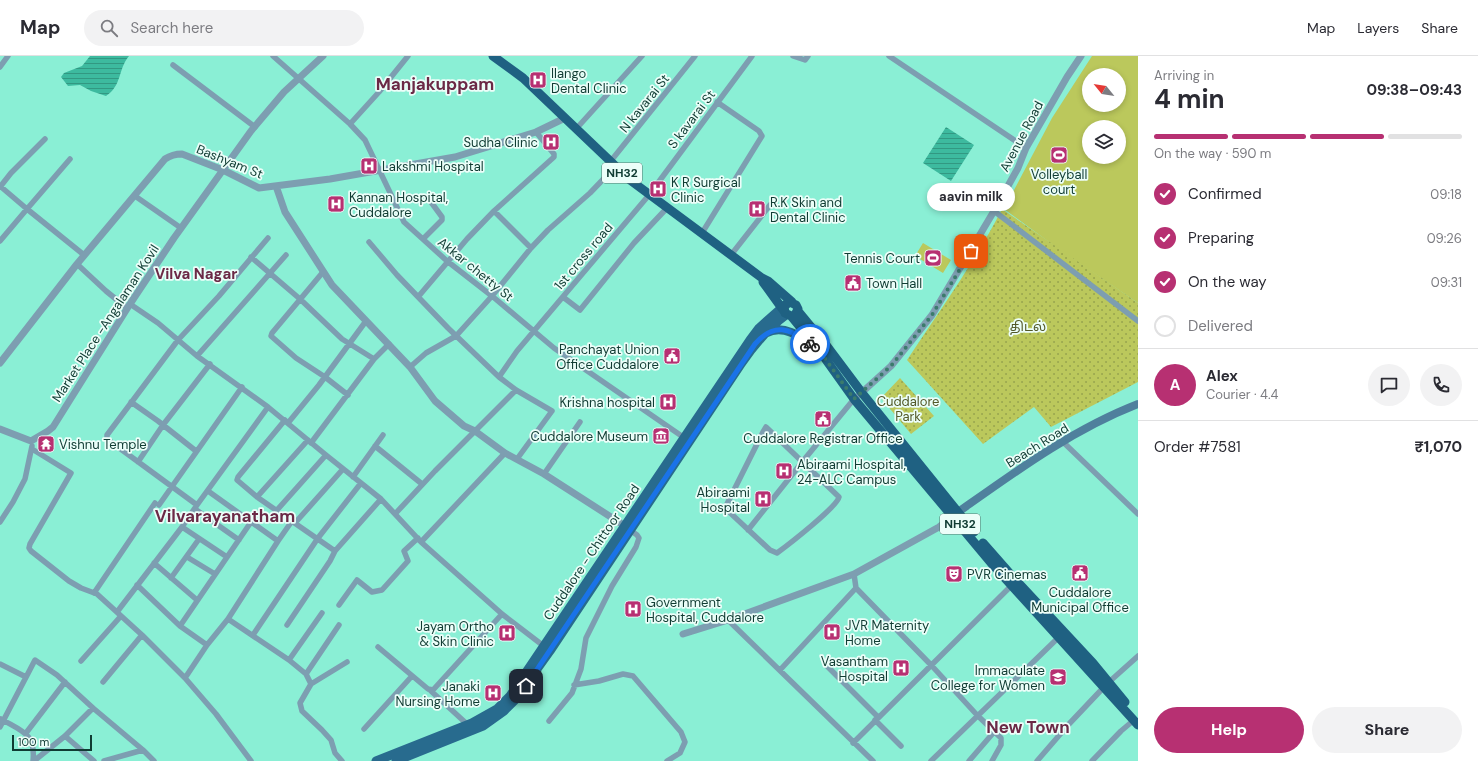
<!DOCTYPE html>
<html lang="en">
<head>
<meta charset="utf-8">
<style>
  :root { --surface:#fff; --page:#f2f2f3; --text:#2b2b33; --muted:#7c7c81; --line:#e1e1e2; --accent:#b73072 }
  body { margin:0; font-family:"DM Sans","Noto Sans Tamil",sans-serif; background:var(--page); color:var(--text); height:100vh; display:flex; flex-direction:column; font-size:15px; white-space:nowrap }
  * { box-sizing:border-box; margin:0 }
  p { font-size:13px; color:var(--muted) }
  .icon { flex:none; width:22px; height:22px; fill:none; stroke:currentColor; stroke-width:2; stroke-linecap:round; stroke-linejoin:round }
  .map { position:relative; flex:1; overflow:hidden }
  .details { display:flex; flex-direction:column; background:var(--surface); width:340px }
  .details>* { flex:none }
  .needle { width:26px; rotate:300deg }
  .tools { position:absolute; left:1082px; top:12px; display:grid; gap:8px }
  .tools a { display:grid; place-items:center; width:44px; height:44px; border-radius:50%; background:var(--surface); box-shadow:0 2px 6px #0003; font-size:20px }
  .scale { position:absolute; left:12px; bottom:10px; width:80px; box-sizing:border-box; padding-left:4px; border:2px solid #103c33; border-top:0; font-size:11px; line-height:14px; white-space:nowrap; color:#103c33; -webkit-text-stroke:3px #ecfef9; paint-order:stroke }
  .pin { position:absolute; display:grid; place-items:center; width:34px; height:34px; color:#fff; margin:-17px; border-radius:8px; box-shadow:0 2px 6px #0006 }
  .courier { position:absolute; display:grid; place-items:center; width:40px; height:40px; margin:-20px; border:3px solid #1a73e8; border-radius:50%; background:#fff; color:#222; box-shadow:0 1px 5px #0007 }
  .bubble { position:absolute; height:28px; border-radius:14px; background:var(--surface); box-shadow:0 2px 6px #0003; font-size:13px; font-weight:700; line-height:28px; text-align:center }
  .summary em { font-style:normal; font-weight:700 }
  .summary div { display:flex; flex-direction:column-reverse }
  .summary { display:flex; align-items:center; justify-content:space-between; height:68px; padding:0 16px }
  h1 { font-size:26px; font-weight:700; line-height:30px }
  .bar { display:grid; grid-template-columns:repeat(4,1fr); gap:6px 4px; align-content:center; height:48px; padding:0 16px }
  .bar i { height:5px; border-radius:3px; background:var(--line) }
  .bar .selected { background:var(--accent) }
  .bar p { grid-column:span 4 }
  .line { display:flex; align-items:center; gap:10px; padding:0 16px; border-top:1px solid var(--line) }
  .line div { flex:1 }
  .round { display:grid; place-items:center; flex:none; width:42px; height:42px; border-radius:21px; background:var(--page) }
  ol { padding:0 16px; list-style:none }
  li { display:flex; align-items:center; gap:12px; height:44px }
  li p { margin-inline-start:auto }
  li .icon { padding:4px; border-radius:50%; background:var(--accent); color:#fff; stroke-width:4 }
  li:last-child { color:var(--muted) }
  li i { width:22px; height:22px; border:2px solid var(--line); border-radius:50% }
  .cta { display:flex; gap:8px; margin-top:auto; padding:8px 16px }
  .cta a { flex:1; height:46px; border-radius:24px; background:var(--accent); color:#fff; font-size:16px; font-weight:700; line-height:46px; text-align:center }
  .cta a+a { background:var(--page); color:var(--text) }
  header { display:flex; align-items:center; gap:24px; box-sizing:border-box; height:56px; padding:0 20px; background:var(--surface); border-bottom:1px solid var(--line) }
  header strong { font-size:19px }
  nav { display:flex; gap:22px; margin-inline-start:auto; font-size:14px }
  .search { width:280px; height:36px; background:var(--page); display:flex; align-items:center; gap:10px; box-sizing:border-box; padding:0 14px; border-radius:22px; color:var(--muted); font-size:15px }
  main { display:flex; flex:1; min-height:0 }
  .map>svg:first-child { display:block }
</style>
</head>
<body>
<header>
<strong>Map</strong>
<div class="search"><svg class="icon" aria-label="search" viewBox="0 0 24 24"><circle cx="10" cy="10" r="6"/><path d="M15 15l6 6"/></svg>Search here</div>
<nav><a>Map</a><a>Layers</a><a>Share</a></nav>
</header>
<main>
<div class="map">
<svg width="1138" height="705" viewBox="0 0 1138 705">
  <defs>
    <pattern id="park-dots" width="8" height="8" patternUnits="userSpaceOnUse"><rect width="8" height="8" fill="#bbc85c"/><path d="M2 2h.1M6 6h.1" fill="none" stroke="#97a44d" stroke-width="1.8" stroke-linecap="round"/></pattern>
    <pattern id="water-rules" width="6" height="5" patternUnits="userSpaceOnUse"><rect width="6" height="5" fill="#3dba9f"/><path d="M0 2.5h6" fill="none" stroke="#329882"/></pattern>
  </defs>
  <rect width="100%" height="100%" fill="#8aefd5"/>
  <path fill="#bbc85c" fill-rule="evenodd" d="M1092,0h46v247l-78,-53 -56,-41 48,-91zM1089,19h30v30h-30zM1089,71h30v30h-30z
    M923,187l28,17 -8,13 -28,-17z"/>
  <path fill="url(#park-dots)" d="M1002,153l136,94v79l-87,45 -17,-20 -51,37 -76,-84c33,-50 68,-98 95,-151z
    M900,322l34,38 -23,18 -30,-36z"/>
  <path fill="url(#water-rules)" d="M90,0h39c-11,13 -7,30 -23,40l-15,-5 -11,-6 -12,1 -7,-9 3,-4 18,-7z
    M946,71l28,18 -23,36 -28,-18z"/>
  <g fill="none" stroke-linecap="round" stroke-linejoin="round">
    <path stroke="#7d9eb1" stroke-width="5.5" d="M273,0l77,68 15,16 39,82 43,39 45,35 62,52 132,91
      M793,0l12,4 3,-4
      M889,0l137,92
      M173,9l82,62
      M0,11l8,-11
      M350,68l29,-32 29,-36
      M576,73l66,-73
      M70,103l-43,50 57,46
      M610,106l85,-106
      M0,130l27,23 -27,32
      M0,131l11,-14 34,-34
      M135,140l46,32
      M494,155l37,37
      M994,155l144,110
      M702,177l60,-97 -3,-5 -42,-29
      M268,182l-49,58 -41,44 -71,95v4l90,66 71,-98
      M423,183l19,-19v-3l-11,-15
      M369,186l28,33 51,53 51,49 17,13 36,21 -35,48
      M731,199l39,-50
      M251,201l49,42 42,40 32,20
      M77,208l29,27 21,17
      M323,216l-51,61 -1,3 25,22 29,19 23,18
      M418,241l49,-58 27,-28 60,-54v-3l-18,-22
      M563,241l17,13 54,-67 33,-35
      M130,248l28,19 39,33 71,51 58,48 55,44 40,43 81,72 43,33
      M197,300l89,-101
      M410,311l16,-14 30,-17 36,-40 39,-48 17,-18 42,-37 25,-26
      M499,321l18,-26 132,-156 103,-139
      M131,346l27,19 38,30
      M285,364l-47,57 -1,3 20,17 78,54
      M288,367l31,-38 47,-64
      M766,371l73,70c-2,10 -51,48 -62,56l-7,-3 -45,-42 38,-76z
      M1062,385l76,73
      M311,387l63,-84 15,-15
      M375,390l47,38
      M32,393l39,24 -41,71 -1,4 2,3 38,30 12,7 16,6 45,41 43,43 31,36 35,47
      M138,406l25,-37 47,-61
      M544,418l36,-52
      M353,421l30,-42
      M208,435l70,50 14,-20
      M257,441l51,-57
      M159,449l83,-118
      M195,453l44,31
      M277,454l49,-55
      M395,458l40,-43 81,-81
      M0,466l13,-20 12,-23 7,-33
      M295,467l48,-54
      M182,471l45,30
      M748,474l55,-69 51,-62
      M421,486l84,-89
      M187,501l28,17
      M154,507l43,37
      M854,518l2,14 76,78 45,49 24,23v7l-9,16
      M171,522l28,-39
      M137,529l43,41 27,19
      M94,537l61,-90
      M339,549l18,-25 15,12 10,-2 26,-29 -4,-10 14,-13
      M117,556l65,-85 15,-22
      M228,563l50,-78
      M728,564l145,141
      M287,569l43,-64 5,-10 46,-52
      M180,570l71,-104
      M253,579l65,-97 43,-55
      M378,591l50,42 5,1 69,-76
      M289,604l33,-47
      M81,605l40,-45
      M0,608l26,13
      M826,609l52,52
      M780,614l76,-82
      M306,618l33,-49
      M185,622l22,-33 21,-26 61,41 17,14 5,10 36,-22
      M103,626l39,-47
      M1109,626l29,-26
      M311,628l-11,19 2,8 20,19 9,10 4,13 7,8
      M574,629l25,-4 24,-7 10,2 48,56 4,10 -5,11 -13,8
      M431,635l37,34
      M1,663c20,12 35,14 32,42
      M875,664l26,26
      M549,665l23,-28 9,-24 5,-31 26,-52 24,-39 3,-9 -2,-3 -7,-5
      M0,671l35,-67 22,15 36,33 50,42 11,11
      M364,673l48,-53
      M26,677l39,-51
      M65,680l29,25
      M853,687l158,-157
      M34,705l31,-25 28,-28
      M104,705l39,-11
      M931,705l128,-124
      M969,705l25,-29
      M1037,705l32,-37 35,-37
      M1092,705l29,-30 13,-11"/>
    <path stroke="#7d9eb1" stroke-width="7" d="M276,130l9,26 47,73 78,82 25,34 29,25 11,5 30,22 39,21 84,54
      M0,307l77,-99 88,-105c6,-4 10,-5 17,-5l41,16 36,18 71,-9 125,-22 81,-25 29,-14
      M859,339l32,-29 41,-51 62,-104 24,-43 8,-20 41,-71 14,-21
      M0,373l31,12 17,-10 5,-4 77,-123 44,-66 77,-107 33,-39 39,-36
      M683,578l45,-14 126,-46 85,-47 14,-11"/>
    <path stroke="#4f809d" stroke-width="8" d="M954,459c58,-41 117,-85 184,-111"/>
    <path stroke="#286b8e" stroke-width="9" d="M766,277c17,-9 34,3 47,13
      M376,705l96,-38 25,-14 13,-13 240,-356 9,-12 27,-24
      M396,705l87,-35 21,-15 11,-11 35,-49 191,-287c13,-19 26,-35 45,-49"/>
    <path stroke="#1f6182" stroke-width="9" d="M493,0l30,22 107,102 132,98 6,3 24,21
      M763,226l21,29
      M798,255l28,34 36,48 112,139
      M791,260l4,-1 3,-6 -2,-4 -6,-3 -6,4 1,7 6,3 28,34 35,49 139,166 145,160
      M983,487l29,33 81,87 32,39"/>
  </g>
  <g fill="none" stroke-linecap="round" stroke-linejoin="round">
    <path stroke="#3b7b6c" stroke-width="4" stroke-dasharray="0 7.2" d="M810,288l9,6 35,49 37,-33 41,-51 39,-64"/>
    <path stroke="#1a73e8" stroke-width="5" d="M526,630l229,-342c19,-22 35,-16 55,0"/>
  </g>
  <defs>
    <g id="hospital-square" transform="scale(0.9)"><rect x="-9" y="-9" width="18" height="18" rx="4" fill="#b73072" stroke="#ecfef9"/><path d="M-5-5h3v3.5h4V-5h3V5h-3V1.5h-4V5h-3Z" fill="#fff"/></g>
    <g id="stadium-square" transform="scale(0.9)"><rect x="-9" y="-9" width="18" height="18" rx="4" fill="#b73072" stroke="#ecfef9"/><path d="M0-5a6.5 5 0 1 0 0 10a6.5 5 0 1 0 0-10ZM-3.5-1.8h7v3.6h-7Z" fill="#fff"/></g>
    <g id="civic-square" transform="scale(0.9)"><rect x="-9" y="-9" width="18" height="18" rx="4" fill="#b73072" stroke="#ecfef9"/><path d="M-.6-6.5H3V-4.5H.6V-3L4-1V1h2V6H-6V1h2V-1L-.6-3ZM-1.2 2.5V6h2.4V2.5Z" fill="#fff"/></g>
    <g id="museum-square" transform="scale(0.9)"><rect x="-9" y="-9" width="18" height="18" rx="4" fill="#b73072" stroke="#ecfef9"/><path d="M0-6L6-3V-2H-6V-3ZM-5-1h2V3h-2ZM-1-1h2V3h-2ZM3-1h2V3H3ZM-6 4H6V6H-6Z" fill="#fff"/></g>
    <g id="temple-square" transform="scale(0.9)"><rect x="-9" y="-9" width="18" height="18" rx="4" fill="#b73072" stroke="#ecfef9"/><path d="M0-6L5-2H3V0L6.5 2.5H4V6H1.5V3h-3V6H-4V2.5H-6.5L-3 0V-2H-5Z" fill="#fff"/></g>
    <g id="theatre-square" transform="scale(0.9)"><rect x="-9" y="-9" width="18" height="18" rx="4" fill="#b73072" stroke="#ecfef9"/><path d="M-5-5.5Q0-4 5-5.5V0Q5 5 0 6Q-5 5-5 0ZM-3.3-2.5H-1v1.5H-3.3ZM1-2.5H3.3v1.5H1ZM-2.8 1Q0 5.5 2.8 1Z" fill="#fff"/></g>
    <g id="university-square" transform="scale(0.9)"><rect x="-9" y="-9" width="18" height="18" rx="4" fill="#b73072" stroke="#ecfef9"/><path d="M0-5L7-2L0 1L-7-2ZM-4 1L0 2.5L4 1V4Q0 6-4 4Z" fill="#fff"/></g>
  </defs>
  <g fill-rule="evenodd">
    <use href="#hospital-square" x="538" y="24"/>
    <use href="#hospital-square" x="551" y="86"/>
    <use href="#stadium-square" x="1059" y="99"/>
    <use href="#hospital-square" x="369" y="110"/>
    <use href="#hospital-square" x="658" y="133"/>
    <use href="#hospital-square" x="336" y="148"/>
    <use href="#hospital-square" x="757" y="153"/>
    <use href="#stadium-square" x="933" y="202"/>
    <use href="#civic-square" x="853" y="227"/>
    <use href="#civic-square" x="672" y="300"/>
    <use href="#hospital-square" x="668" y="346"/>
    <use href="#civic-square" x="823" y="363"/>
    <use href="#museum-square" x="661" y="380"/>
    <use href="#temple-square" x="46" y="388"/>
    <use href="#hospital-square" x="784" y="415"/>
    <use href="#hospital-square" x="763" y="443"/>
    <use href="#civic-square" x="1080" y="517"/>
    <use href="#theatre-square" x="954" y="518"/>
    <use href="#hospital-square" x="633" y="553"/>
    <use href="#hospital-square" x="832" y="576"/>
    <use href="#hospital-square" x="507" y="577"/>
    <use href="#hospital-square" x="901" y="612"/>
    <use href="#university-square" x="1058" y="621"/>
    <use href="#hospital-square" x="493" y="637"/>
  </g>
  <g text-anchor="middle" stroke-width="3.5" stroke-linejoin="round" paint-order="stroke">
    <g fill="#ecfef9" stroke="#52766e" stroke-width="1">
      <rect x="602" y="107" width="40" height="20" rx="3"/>
      <rect x="940" y="458" width="40" height="20" rx="3"/>
    </g>
    <g font-size="12" font-weight="bold" fill="#103c33">
      <text x="622" y="121">NH32</text>
      <text x="960" y="472">NH32</text>
    </g>
    <g font-size="13" fill="#103c33" stroke="#ecfef9" text-anchor="start">
      <text x="551" y="22">Ilango<tspan x="551" dy="15">Dental Clinic</tspan></text>
      <text x="538" y="91" text-anchor="end">Sudha Clinic</text>
      <text x="382" y="115">Lakshmi Hospital</text>
      <text x="1059" y="123" text-anchor="middle">Volleyball<tspan x="1059" dy="15">court</tspan></text>
      <text x="671" y="131">K R Surgical<tspan x="671" dy="15">Clinic</tspan></text>
      <text x="349" y="146">Kannan Hospital,<tspan x="349" dy="15">Cuddalore</tspan></text>
      <text x="770" y="151">R.K Skin and<tspan x="770" dy="15">Dental Clinic</tspan></text>
      <text x="920" y="207" text-anchor="end">Tennis Court</text>
      <text x="866" y="232">Town Hall</text>
      <text x="659" y="298" text-anchor="end">Panchayat Union<tspan x="659" dy="15">Office Cuddalore</tspan></text>
      <text x="655" y="351" text-anchor="end">Krishna hospital</text>
      <text x="648" y="385" text-anchor="end">Cuddalore Museum</text>
      <text x="823" y="387" text-anchor="middle">Cuddalore Registrar Office</text>
      <text x="59" y="393">Vishnu Temple</text>
      <text x="797" y="413">Abiraami Hospital,<tspan x="797" dy="15">24-ALC Campus</tspan></text>
      <text x="750" y="441" text-anchor="end">Abiraami<tspan x="750" dy="15">Hospital</tspan></text>
      <text x="967" y="523">PVR Cinemas</text>
      <text x="1080" y="541" text-anchor="middle">Cuddalore<tspan x="1080" dy="15">Municipal Office</tspan></text>
      <text x="646" y="551">Government<tspan x="646" dy="15">Hospital, Cuddalore</tspan></text>
      <text x="845" y="574">JVR Maternity<tspan x="845" dy="15">Home</tspan></text>
      <text x="494" y="575" text-anchor="end">Jayam Ortho<tspan x="494" dy="15">&amp; Skin Clinic</tspan></text>
      <text x="888" y="610" text-anchor="end">Vasantham<tspan x="888" dy="15">Hospital</tspan></text>
      <text x="1045" y="619" text-anchor="end">Immaculate<tspan x="1045" dy="15">College for Women</tspan></text>
      <text x="480" y="635" text-anchor="end">Janaki<tspan x="480" dy="15">Nursing Home</tspan></text>
    </g>
    <g font-size="13" fill="#103c33" stroke="#ecfef9">
      <text transform="translate(644 47) rotate(-51)" y="5">N kavarai St</text>
      <text transform="translate(691 63) rotate(-53)" y="5">S kavarai St</text>
      <text transform="translate(1021 80) rotate(-62)" y="5">Avenue Road</text>
      <text transform="translate(230 105) rotate(22)" y="5">Bashyam St</text>
      <text transform="translate(583 200) rotate(-50)" y="5">1st cross road</text>
      <text transform="translate(476 213) rotate(39)" y="5">Akkar chetty St</text>
      <text transform="translate(105 267) rotate(-57)" y="5">Market Place -Angalaman Kovil</text>
      <text transform="translate(1037 389) rotate(-32)" y="5">Beach Road</text>
      <text transform="translate(591 496) rotate(-56)" y="5">Cuddalore - Chittoor Road</text>
    </g>
    <g font-size="13" fill="#535929" stroke="#ecfef9">
      <text x="1028" y="275">திடல்</text>
      <text x="908" y="350">Cuddalore<tspan x="908" dy="15">Park</tspan></text>
    </g>
    <g font-size="15" font-weight="bold" fill="#6b2946" stroke="#ecfef9">
      <text x="196" y="223">Vilva Nagar</text>
    </g>
    <g font-size="17" font-weight="bold" fill="#6b2946" stroke="#ecfef9">
      <text x="435" y="34">Manjakuppam</text>
      <text x="225" y="466">Vilvarayanatham</text>
      <text x="1028" y="677">New Town</text>
    </g>
  </g>
</svg>
<div class="tools">
<a><svg class="needle" viewBox="-14 -14 28 28"><path d="M0-13l5 13h-10z" fill="#e53935"/><path d="M0 13l5-13h-10z" fill="#7c7c81"/></svg></a>
<a><svg class="icon" aria-label="layers" viewBox="0 0 24 24"><path d="M12 4l9 5-9 5-9-5zM3 14l9 5 9-5"/></svg></a>
</div>
<div class="scale">100 m</div>
<div class="pin" style="left:971px;top:195px;background:#ea580c"><svg class="icon" aria-label="bag" viewBox="0 0 24 24"><path d="M5 8h14l-1 12H6zM9 8a3 3 0 0 1 6 0"/></svg></div>
<div class="pin" style="left:526px;top:630px;background:#1f2937"><svg class="icon" aria-label="home" viewBox="0 0 24 24"><path d="M3 11l9-7 9 7M6 9v11h12V9"/></svg></div>
<div class="courier" style="left:810px;top:288px"><svg class="icon" aria-label="bike" viewBox="0 0 24 24"><circle cx="6" cy="16" r="4"/><circle cx="18" cy="16" r="4"/><path d="M6 16l4-8h5l3 8M10 8l3 8H6M13 5h3"/></svg></div>
<div class="bubble" style="left:927px;top:127px;width:88px">aavin milk</div>
</div>
<section class="details">
<div class="summary"><div><h1>4 min</h1><p>Arriving in</p></div><em>09:38–09:43</em></div>
<div class="bar"><i class="selected"></i><i class="selected"></i><i class="selected"></i><i></i><p>On the way · 590 m</p></div>
<ol>
<li><svg class="icon" aria-label="check" viewBox="0 0 24 24"><path d="M5 12l5 5 9-10"/></svg>Confirmed<p>09:18</p></li>
<li><svg class="icon" aria-label="check" viewBox="0 0 24 24"><path d="M5 12l5 5 9-10"/></svg>Preparing<p>09:26</p></li>
<li><svg class="icon" aria-label="check" viewBox="0 0 24 24"><path d="M5 12l5 5 9-10"/></svg>On the way<p>09:31</p></li>
<li><i></i>Delivered</li>
</ol>
<div class="line" style="height:72px"><b class="round" style="background:var(--accent);color:#fff">A</b><div><b>Alex</b><p>Courier · 4.4</p></div><a class="round"><svg class="icon" aria-label="chat" viewBox="0 0 24 24"><path d="M4 5h16v11H9l-5 4z"/></svg></a><a class="round"><svg class="icon" aria-label="phone" viewBox="0 0 24 24"><path d="M5 4h4l2 5-3 2q2 4 5 5l2-3 5 2v4C11 20 4 13 5 4z"/></svg></a></div>
<div class="line" style="height:52px"><div>Order #7581</div><b>₹1,070</b></div>
<div class="cta"><a>Help</a><a>Share</a></div>
</section>
</main>
</body>
</html>
